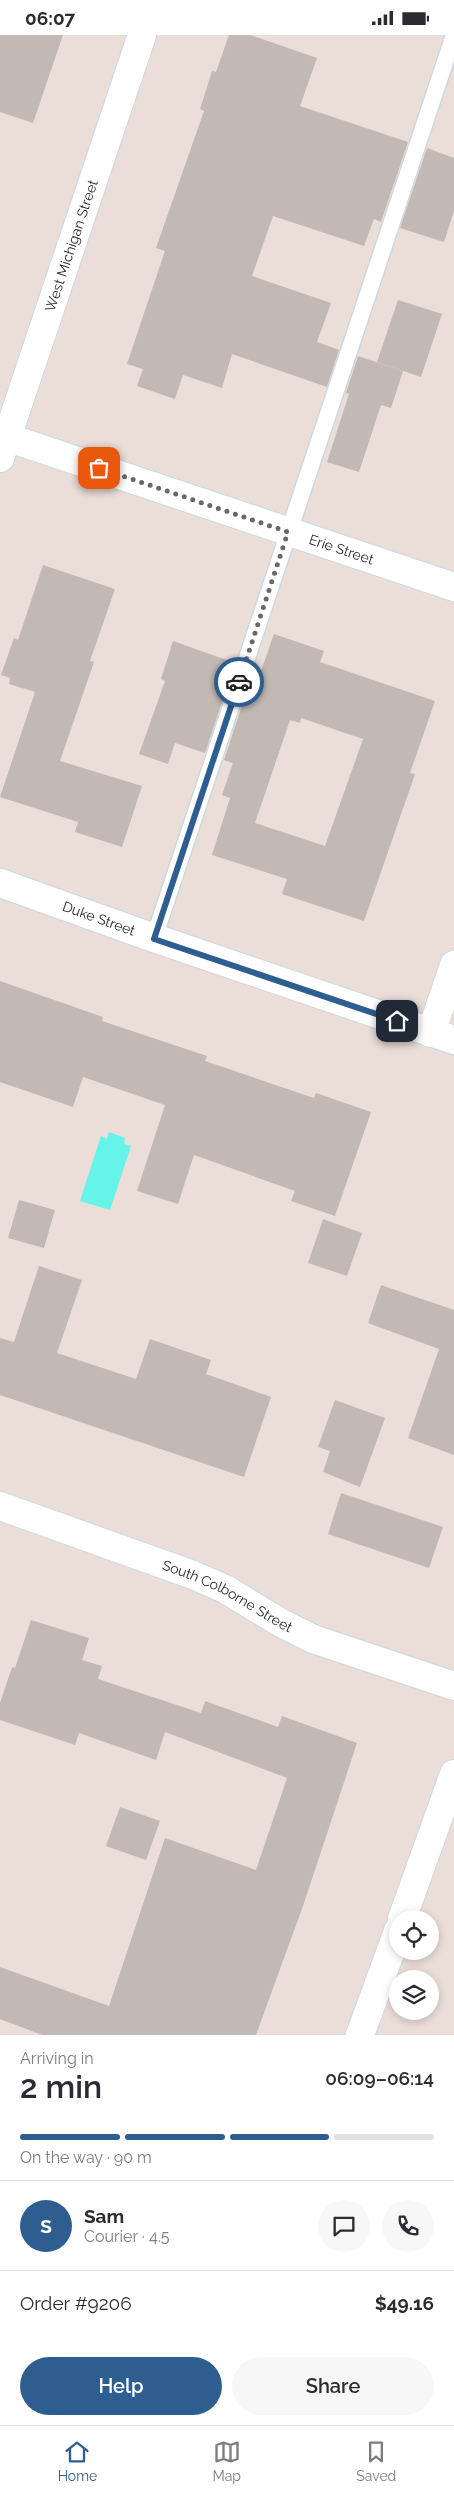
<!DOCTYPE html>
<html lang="en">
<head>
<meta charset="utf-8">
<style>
  :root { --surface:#fff; --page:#f7f7f7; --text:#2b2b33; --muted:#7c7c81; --line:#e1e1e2; --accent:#2e5e8f }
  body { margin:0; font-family:Raleway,sans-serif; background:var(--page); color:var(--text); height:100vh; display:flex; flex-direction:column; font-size:19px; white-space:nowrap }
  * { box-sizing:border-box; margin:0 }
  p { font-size:16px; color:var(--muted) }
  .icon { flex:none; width:28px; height:28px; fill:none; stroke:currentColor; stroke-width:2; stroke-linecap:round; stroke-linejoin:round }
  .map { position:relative; height:2000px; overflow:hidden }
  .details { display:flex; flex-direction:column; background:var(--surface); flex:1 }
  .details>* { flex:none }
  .fabs { position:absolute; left:389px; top:1875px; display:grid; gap:10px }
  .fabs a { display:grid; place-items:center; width:50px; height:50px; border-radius:50%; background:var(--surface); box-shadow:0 2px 8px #0003; font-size:25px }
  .pin { position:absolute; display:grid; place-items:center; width:42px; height:42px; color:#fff; margin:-21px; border-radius:10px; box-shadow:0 2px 8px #0006 }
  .courier { position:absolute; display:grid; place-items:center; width:50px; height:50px; margin:-25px; border:4px solid #2e5e8f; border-radius:50%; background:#fff; color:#222; box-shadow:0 1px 6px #0007 }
  .headline em { font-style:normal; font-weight:600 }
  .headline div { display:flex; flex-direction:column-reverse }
  .headline { display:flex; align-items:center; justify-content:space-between; height:85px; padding:0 20px }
  h1 { font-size:32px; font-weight:600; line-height:38px }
  .bar { display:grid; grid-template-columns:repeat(4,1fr); gap:8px 5px; align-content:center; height:60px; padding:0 20px }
  .bar i { height:6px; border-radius:4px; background:var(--line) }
  .bar .active { background:var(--accent) }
  .bar p { grid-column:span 4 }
  .line { display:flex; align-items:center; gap:12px; padding:0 20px; border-top:1px solid var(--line) }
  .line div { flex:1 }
  .round { display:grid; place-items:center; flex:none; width:52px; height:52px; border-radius:26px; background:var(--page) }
  .primary-button { display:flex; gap:10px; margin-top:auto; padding:10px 20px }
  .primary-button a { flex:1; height:58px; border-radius:30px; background:var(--accent); color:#fff; font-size:20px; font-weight:600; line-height:58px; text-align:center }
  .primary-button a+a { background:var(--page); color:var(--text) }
  .status { display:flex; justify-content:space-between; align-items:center; height:35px; padding:0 25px; background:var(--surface); direction:ltr }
  .status svg { height:14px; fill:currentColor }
  .menu { display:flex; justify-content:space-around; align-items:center; height:70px; border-top:1px solid var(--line); background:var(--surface); font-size:14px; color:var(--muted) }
  .menu a { display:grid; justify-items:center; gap:2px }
  .menu .active { color:var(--accent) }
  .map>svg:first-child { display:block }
</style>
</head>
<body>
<div class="status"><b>06:07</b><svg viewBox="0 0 49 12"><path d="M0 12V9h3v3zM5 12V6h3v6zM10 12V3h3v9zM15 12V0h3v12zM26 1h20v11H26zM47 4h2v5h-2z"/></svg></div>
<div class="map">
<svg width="454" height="2000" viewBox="0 0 454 2000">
  <rect width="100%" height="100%" fill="#ebddd8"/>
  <path fill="#65f3ea" d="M109,1097l16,6 -1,6 7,2 -21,64 -30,-9 21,-65 6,3z"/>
  <path fill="#c2b9b4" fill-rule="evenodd" d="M0,0h63l-30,88 -33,-11z
    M229,0h21l67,23 -17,48 108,36 -27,80 -7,-3 -10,27 -91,-30 -21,60 79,27 -14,39 22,8 -12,37 -95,-33 -10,34 -39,-13 -8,24 -38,-13 6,-17 -16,-5 38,-113 -9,-3 48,-137 -4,-2 12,-38 4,1z
    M427,113l27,10v53l-10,31 -44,-14z
    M398,265l44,14 -21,63 -44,-15z
    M358,321l45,15 -12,37 -10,-3 -22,67 -32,-10 22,-68 -3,-1z
    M43,530l72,24 -25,72 4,1 -34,99 82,25 -20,61 -47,-15 3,-10 -78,-25 35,-105 -26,-8 1,-6 -9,-3 13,-37 4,2z
    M274,599l50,17 -4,11 115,39 -25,72 5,1 -51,147 -82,-27 5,-15 -75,-24 18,-57 -8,-3 11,-32 -9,-3 30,-91 7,2zM301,683l62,21 -38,107 -70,-23 35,-103 10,3z
    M173,606l62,22 -30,90 -30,-10 -7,21 -29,-10 26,-73 -4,-2z
    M0,946l103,36 -1,4 105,35 -2,5 109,37 2,-5 55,19 -36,104 -44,-15 4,-10 -101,-36 -16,49 -41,-13 28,-86 -82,-28 -10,30 -73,-25z
    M19,1165l36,10 -11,38 -36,-10z
    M323,1184l39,14 -15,43 -39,-13z
    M39,1231l43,14 -25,73 79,26 14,-40 61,21 -5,14 65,23 -27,80 -244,-82v-57l14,4z
    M381,1250l73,25v145l-46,-17 31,-89 -71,-26z
    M335,1365l50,18 -25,69 -37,-15 7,-21 -12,-4z
    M341,1458l102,34 -14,41 -101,-34z
    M31,1585l58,18 -7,22 20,6 -4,13 103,34 4,-12 73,26 4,-11 75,27 -54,163 -47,129h-214l-42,-16v-52l109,39 56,-168 91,32 31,-92 -122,-46 -9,28 -77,-27 -4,12 -75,-25v-17l12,-36 3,1z
    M120,1772l40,14 -14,39 -40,-14z"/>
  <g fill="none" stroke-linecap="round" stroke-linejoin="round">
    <g stroke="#ced8e2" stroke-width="19">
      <path id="service" d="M154,903l300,-903"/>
    </g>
    <g stroke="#ced8e2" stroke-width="30">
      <g id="minor">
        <path id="s1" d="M0,400l454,152"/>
        <path id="s2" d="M0,423l142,-423"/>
        <path id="s3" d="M0,848l154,55 300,102"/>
        <path d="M431,998l23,-68"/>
        <path id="s4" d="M0,1471l193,69 32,14 56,34 32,16 141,47"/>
        <path d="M402,1884l52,-145"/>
        <path d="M360,2000l38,-104"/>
      </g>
    </g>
    <use href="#service" stroke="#fff" stroke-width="16"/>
    <use href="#minor" stroke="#fff" stroke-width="28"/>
  </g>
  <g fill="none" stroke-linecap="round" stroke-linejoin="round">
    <path stroke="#6c6766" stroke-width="5" stroke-dasharray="0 9" d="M99,433l189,64 -49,150"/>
    <path stroke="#2e5e8f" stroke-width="6" d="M239,647l-85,257 243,82"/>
  </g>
  <g text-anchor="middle" stroke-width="5" stroke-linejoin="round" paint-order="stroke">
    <g font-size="14" fill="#282828" stroke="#fff">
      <text dy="5" stroke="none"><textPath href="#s2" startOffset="224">West Michigan Street</textPath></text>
      <text dy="5" stroke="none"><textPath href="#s1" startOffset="360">Erie Street</textPath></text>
      <text dy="5" stroke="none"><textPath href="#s3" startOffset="105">Duke Street</textPath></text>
      <text dy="5" stroke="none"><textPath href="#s4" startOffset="245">South Colborne Street</textPath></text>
    </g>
  </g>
</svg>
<div class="fabs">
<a><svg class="icon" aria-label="locate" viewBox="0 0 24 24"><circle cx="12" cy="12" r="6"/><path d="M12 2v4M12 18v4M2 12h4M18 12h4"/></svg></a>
<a><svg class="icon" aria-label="layers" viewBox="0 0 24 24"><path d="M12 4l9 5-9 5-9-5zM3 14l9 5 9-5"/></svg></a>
</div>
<div class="pin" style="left:99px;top:433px;background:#ea580c"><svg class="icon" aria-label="bag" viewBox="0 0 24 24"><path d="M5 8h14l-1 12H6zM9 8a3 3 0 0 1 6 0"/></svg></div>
<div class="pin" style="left:397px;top:986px;background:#1f2937"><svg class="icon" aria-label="home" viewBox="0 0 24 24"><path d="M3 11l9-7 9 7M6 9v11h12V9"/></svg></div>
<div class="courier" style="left:239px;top:647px"><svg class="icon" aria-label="car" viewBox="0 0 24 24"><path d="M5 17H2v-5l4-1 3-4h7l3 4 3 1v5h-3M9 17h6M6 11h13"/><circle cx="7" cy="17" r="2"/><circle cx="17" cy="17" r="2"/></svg></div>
</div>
<section class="details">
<div class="headline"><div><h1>2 min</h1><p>Arriving in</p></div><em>06:09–06:14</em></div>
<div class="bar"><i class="active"></i><i class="active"></i><i class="active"></i><i></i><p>On the way · 90 m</p></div>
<div class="line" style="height:90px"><b class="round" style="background:var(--accent);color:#fff">S</b><div><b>Sam</b><p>Courier · 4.5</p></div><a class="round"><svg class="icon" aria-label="chat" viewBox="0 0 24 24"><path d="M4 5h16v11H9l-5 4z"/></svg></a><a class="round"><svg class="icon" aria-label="phone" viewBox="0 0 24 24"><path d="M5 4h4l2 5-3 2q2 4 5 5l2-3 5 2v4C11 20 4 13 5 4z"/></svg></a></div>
<div class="line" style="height:65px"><div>Order #9206</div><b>$49.16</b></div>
<div class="primary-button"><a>Help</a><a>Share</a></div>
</section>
<nav class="menu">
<a class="active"><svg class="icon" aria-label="home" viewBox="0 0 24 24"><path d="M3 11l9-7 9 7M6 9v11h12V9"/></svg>Home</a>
<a><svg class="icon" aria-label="map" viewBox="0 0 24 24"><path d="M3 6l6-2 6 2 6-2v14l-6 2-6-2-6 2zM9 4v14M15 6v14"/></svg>Map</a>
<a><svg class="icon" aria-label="saved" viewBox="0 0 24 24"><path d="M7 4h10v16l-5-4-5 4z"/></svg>Saved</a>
</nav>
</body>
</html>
